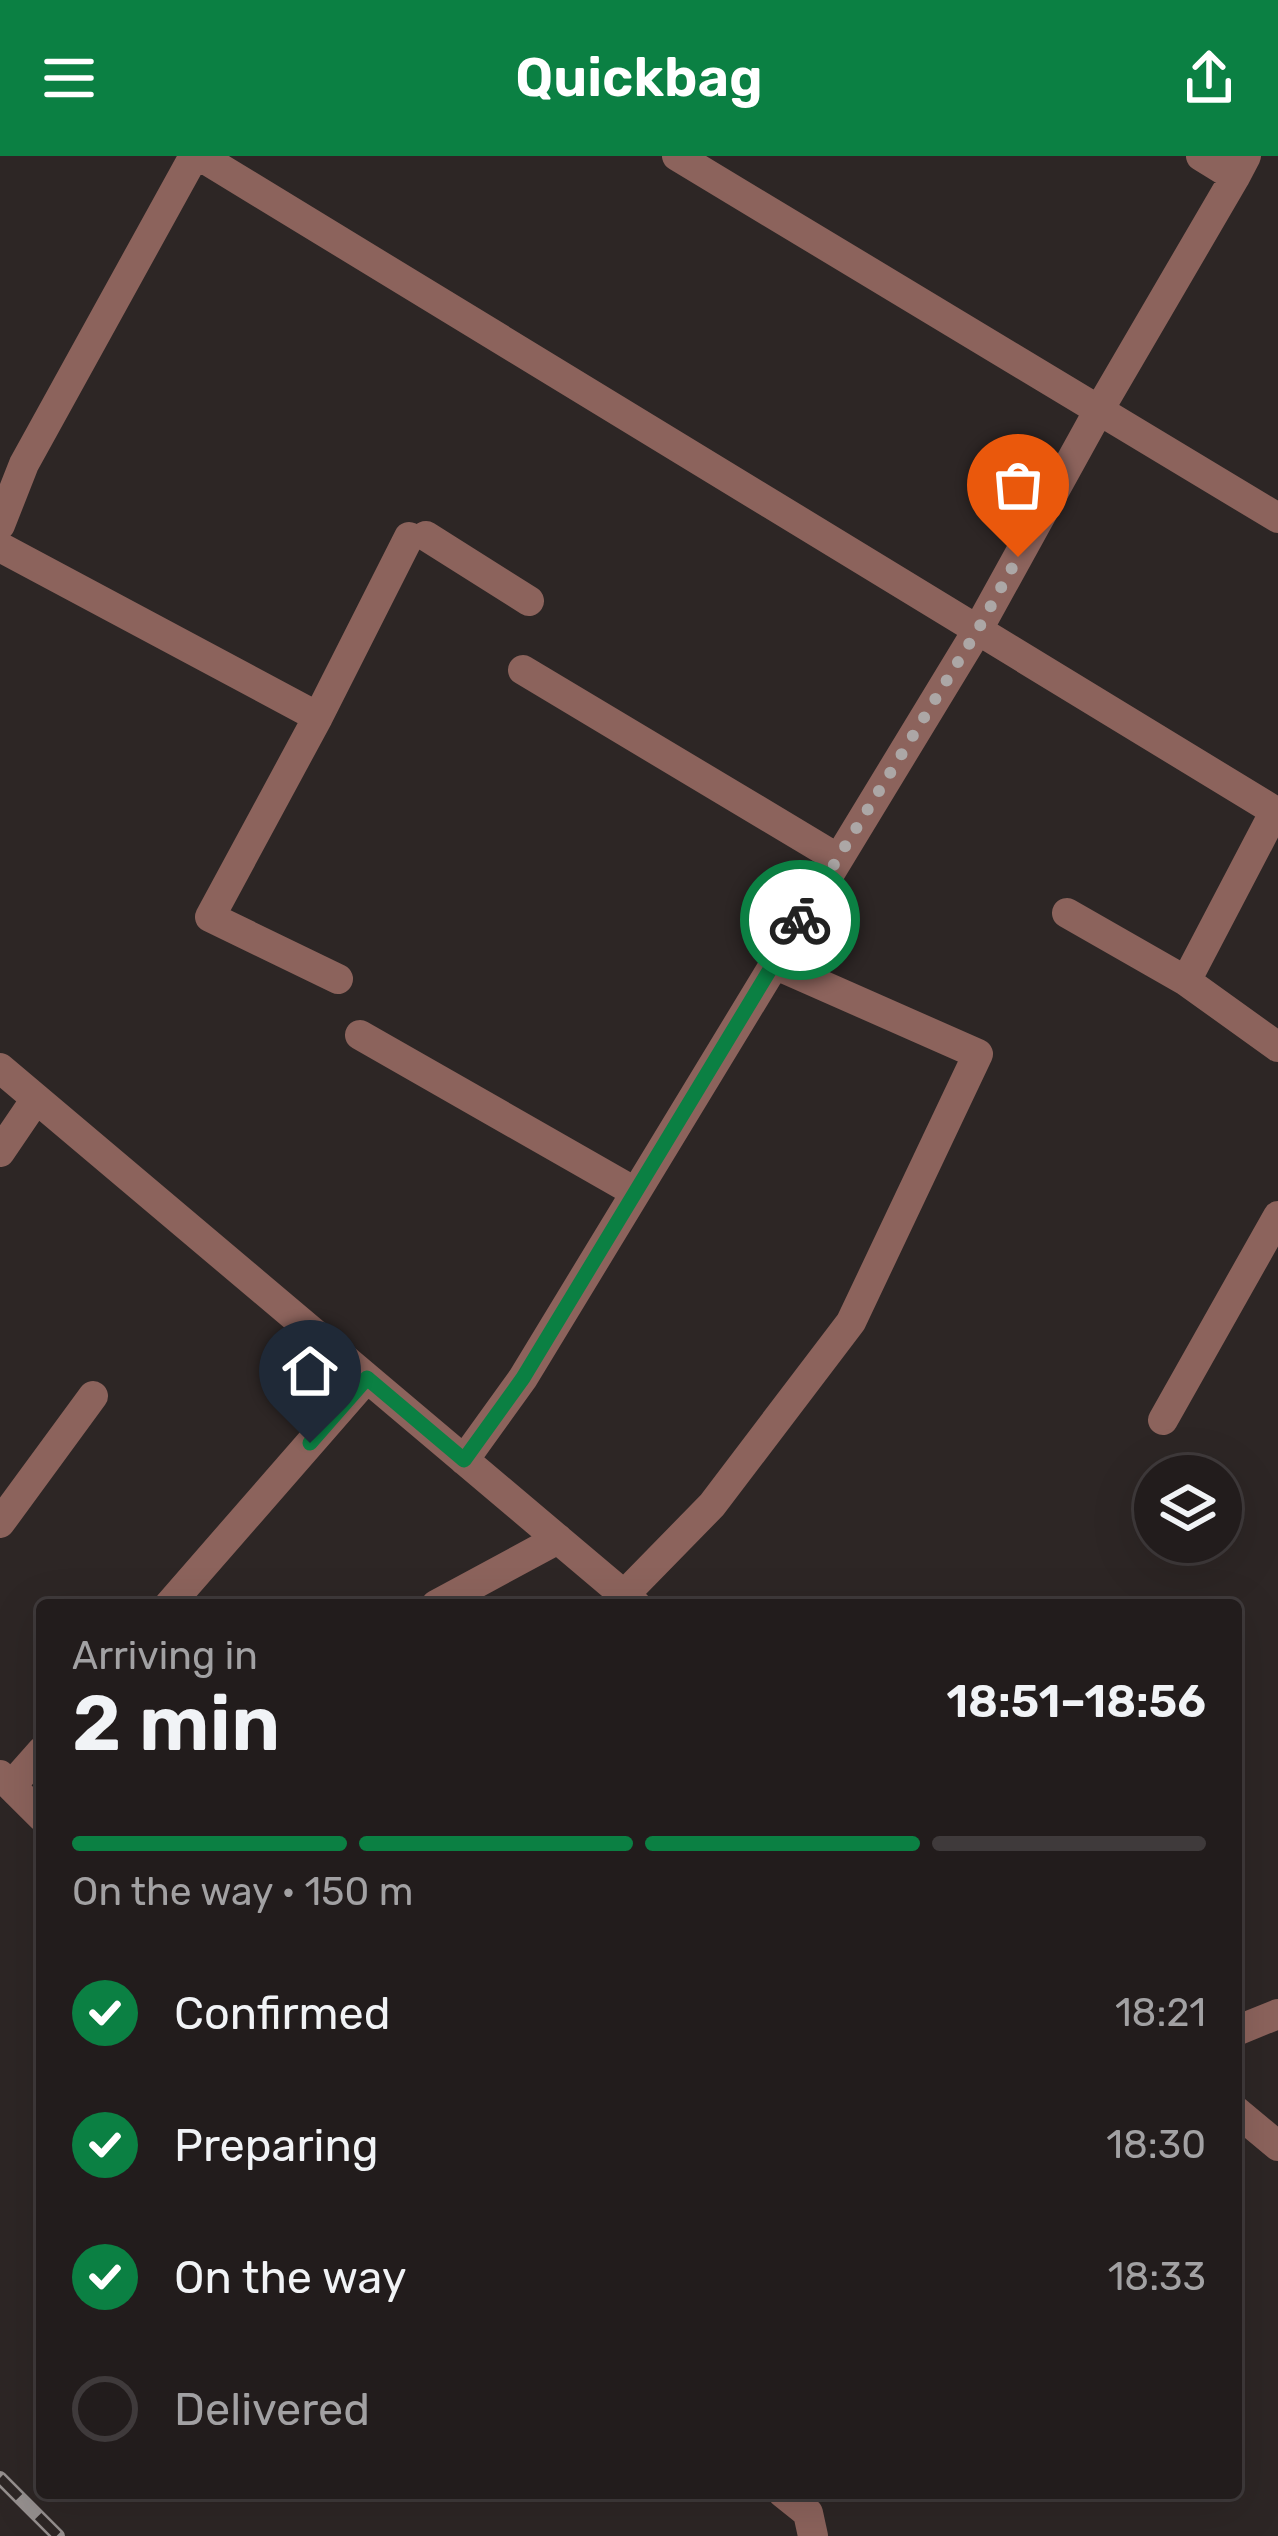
<!DOCTYPE html>
<html lang="en">
<head>
<meta charset="utf-8">
<style>
  :root { --surface:#221c1c; --page:#2e2929; --text:#f1f3f6; --muted:#a2a1a3; --line:#3f3a3b; --accent:#0b8043 }
  body { margin:0; font-family:Rubik,sans-serif; background:var(--page); color:var(--text); height:100vh; display:flex; flex-direction:column; font-size:45px; white-space:nowrap }
  * { box-sizing:border-box; margin:0 }
  p { font-size:39px; color:var(--muted) }
  .icon { flex:none; width:66px; height:66px; fill:none; stroke:currentColor; stroke-width:2; stroke-linecap:round; stroke-linejoin:round }
  .map { position:relative; flex:1; overflow:hidden }
  .side { position:absolute; left:36px; top:1443px; width:1206px; height:900px; display:flex; flex-direction:column; background:var(--surface); border-radius:12px; box-shadow:0 12px 48px #0002,0 0 0 3px var(--line) }
  .side>* { flex:none }
  .controls { position:absolute; left:1134px; top:1299px; display:grid; gap:24px }
  .controls a { display:grid; place-items:center; width:108px; height:108px; border-radius:50%; background:var(--surface); box-shadow:0 12px 48px #0002,0 0 0 3px var(--line); font-size:60px }
  .pin { position:absolute; display:grid; place-items:center; width:102px; height:102px; color:#fff; margin:-123px -51px; border-radius:50% 50% 50% 0; rotate:-45deg; box-shadow:0 0 12px #0007 }
  .pin .icon { rotate:45deg }
  .courier { position:absolute; display:grid; place-items:center; width:120px; height:120px; margin:-60px; border:9px solid #0b8043; border-radius:50%; background:#fff; color:#222; box-shadow:0 3px 15px #0007 }
  .overview em { font-style:normal; font-weight:600 }
  .overview div { display:flex; flex-direction:column-reverse }
  .overview { display:flex; align-items:center; justify-content:space-between; height:204px; padding:0 36px }
  h1 { font-size:78px; font-weight:600; line-height:90px }
  .bar { display:grid; grid-template-columns:repeat(4,1fr); gap:18px 12px; align-content:center; height:144px; padding:0 36px }
  .bar i { height:15px; border-radius:9px; background:var(--line) }
  .bar .on { background:var(--accent) }
  .bar p { grid-column:span 4 }
  ol { padding:0 36px; list-style:none }
  li { display:flex; align-items:center; gap:36px; height:132px }
  li p { margin-inline-start:auto }
  li .icon { padding:12px; border-radius:50%; background:var(--accent); color:#fff; stroke-width:4 }
  li:last-child { color:var(--muted) }
  li i { width:66px; height:66px; border:6px solid var(--line); border-radius:50% }
  header { display:flex; justify-content:space-between; align-items:center; height:156px; padding:0 36px; background:var(--accent); color:#fff; font-size:54px; font-weight:600 }
  .map>svg:first-child { display:block }
</style>
</head>
<body>
<header><svg class="icon" aria-label="menu" viewBox="0 0 24 24"><path d="M4 6h16M4 12h16M4 18h16"/></svg>Quickbag<svg class="icon" aria-label="share" viewBox="0 0 24 24"><path d="M12 15V3M7 8l5-5 5 5M5 13v7h14v-7"/></svg></header>
<div class="map">
<svg width="1278" height="2380" viewBox="0 0 1278 2380">
  <rect width="100%" height="100%" fill="#2d2625"/>
  <g fill="none" stroke-linecap="round" stroke-linejoin="round">
    <path stroke="#8c635c" stroke-width="30" d="M200,0l1078,657
      M677,0l601,362
      M1201,0l34,21 11,-21
      M0,369l24,-61 170,-308
      M426,380l103,65
      M0,391l318,170
      M523,514l314,188
      M1067,757l119,68 89,-170
      M338,823l-128,-62 108,-200 91,-180
      M1186,825l92,66
      M360,879l275,157
      M0,912l636,537
      M0,996l36,-53
      M1163,1264l115,-204
      M464,1304l59,-82 454,-747 122,-221 136,-233
      M0,1367l93,-127
      M624,1439l88,-90 139,-183 127,-268 -204,-90
      M169,1449l198,-227
      M436,1449l122,-66
      M0,1619l42,42
      M11,1630l31,-35
      M1236,1875l42,-17
      M1236,1955l42,35
      M783,2337l25,20 5,23"/>
    <g stroke="#958f8e" stroke-width="14">
      <path id="rail" d="M0,2322l58,58"/>
    </g>
    <use href="#rail" stroke="#2d2625" stroke-width="9" stroke-dasharray="27" stroke-linecap="butt"/>
  </g>
  <g fill="none" stroke-linecap="round" stroke-linejoin="round">
    <path stroke="#aca7a6" stroke-width="12" stroke-dasharray="0 21.6" d="M800,764l177,-289 41,-74"/>
    <path stroke="#0b8043" stroke-width="15" d="M310,1287l57,-65 97,82 59,-82 277,-458"/>
  </g>
</svg>
<div class="controls">
<a><svg class="icon" aria-label="layers" viewBox="0 0 24 24"><path d="M12 4l9 5-9 5-9-5zM3 14l9 5 9-5"/></svg></a>
</div>
<div class="pin" style="left:1018px;top:401px;background:#ea580c"><svg class="icon" aria-label="bag" viewBox="0 0 24 24"><path d="M5 8h14l-1 12H6zM9 8a3 3 0 0 1 6 0"/></svg></div>
<div class="pin" style="left:310px;top:1287px;background:#1f2937"><svg class="icon" aria-label="home" viewBox="0 0 24 24"><path d="M3 11l9-7 9 7M6 9v11h12V9"/></svg></div>
<div class="courier" style="left:800px;top:764px"><svg class="icon" aria-label="bike" viewBox="0 0 24 24"><circle cx="6" cy="16" r="4"/><circle cx="18" cy="16" r="4"/><path d="M6 16l4-8h5l3 8M10 8l3 8H6M13 5h3"/></svg></div>
<section class="side">
<div class="overview"><div><h1>2 min</h1><p>Arriving in</p></div><em>18:51–18:56</em></div>
<div class="bar"><i class="on"></i><i class="on"></i><i class="on"></i><i></i><p>On the way · 150 m</p></div>
<ol>
<li><svg class="icon" aria-label="check" viewBox="0 0 24 24"><path d="M5 12l5 5 9-10"/></svg>Confirmed<p>18:21</p></li>
<li><svg class="icon" aria-label="check" viewBox="0 0 24 24"><path d="M5 12l5 5 9-10"/></svg>Preparing<p>18:30</p></li>
<li><svg class="icon" aria-label="check" viewBox="0 0 24 24"><path d="M5 12l5 5 9-10"/></svg>On the way<p>18:33</p></li>
<li><i></i>Delivered</li>
</ol>
</section>
</div>
</body>
</html>
